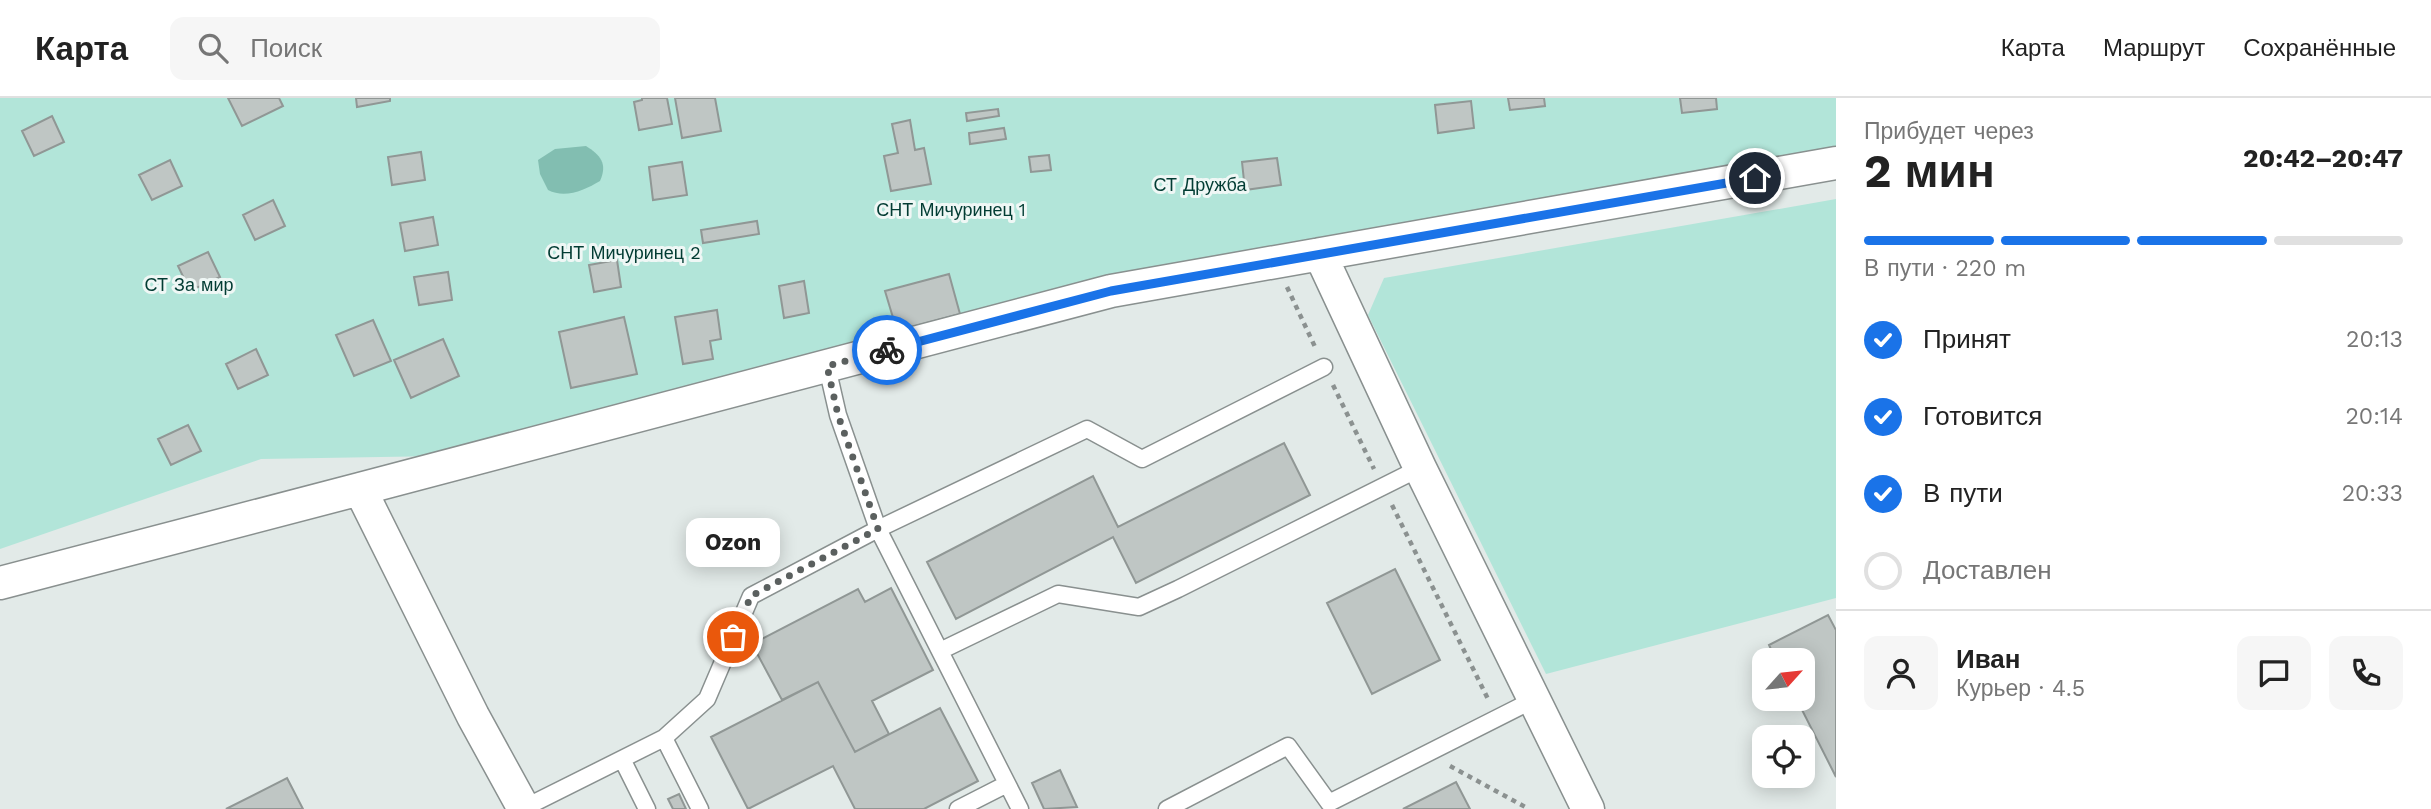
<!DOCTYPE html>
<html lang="ru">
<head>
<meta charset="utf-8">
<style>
  :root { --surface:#fff; --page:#f6f6f6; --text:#222; --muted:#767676; --line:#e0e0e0; --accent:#1a73e8 }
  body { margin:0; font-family:"Work Sans",sans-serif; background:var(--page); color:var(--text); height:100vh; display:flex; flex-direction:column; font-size:26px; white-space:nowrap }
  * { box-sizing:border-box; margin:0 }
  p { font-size:23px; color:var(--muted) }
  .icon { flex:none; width:38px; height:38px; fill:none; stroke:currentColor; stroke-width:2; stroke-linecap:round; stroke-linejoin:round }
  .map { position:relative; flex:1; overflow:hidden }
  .drawer { display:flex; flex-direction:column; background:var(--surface); width:595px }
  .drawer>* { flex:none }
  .needle { width:46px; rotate:63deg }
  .tools { position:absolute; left:1752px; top:550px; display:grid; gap:14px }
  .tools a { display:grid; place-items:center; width:63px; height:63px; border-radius:14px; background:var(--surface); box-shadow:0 4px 18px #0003; font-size:35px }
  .pin { position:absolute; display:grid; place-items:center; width:60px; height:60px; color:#fff; margin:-30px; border:4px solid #fff; border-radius:50%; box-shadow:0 2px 7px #0007 }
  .courier { position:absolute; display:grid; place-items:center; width:70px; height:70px; margin:-35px; border:5px solid #1a73e8; border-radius:50%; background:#fff; color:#222; box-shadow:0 2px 9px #0007 }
  .bubble { position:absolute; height:49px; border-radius:14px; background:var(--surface); box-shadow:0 4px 18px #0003; font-size:23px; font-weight:700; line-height:49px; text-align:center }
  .overview em { font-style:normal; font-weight:700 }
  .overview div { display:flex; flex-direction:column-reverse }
  .overview { display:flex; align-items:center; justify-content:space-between; height:119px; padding:0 28px }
  h1 { font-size:46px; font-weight:700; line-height:52px }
  .bar { display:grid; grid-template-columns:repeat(4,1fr); gap:10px 7px; align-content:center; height:84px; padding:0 28px }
  .bar i { height:9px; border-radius:5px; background:var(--line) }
  .bar .current { background:var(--accent) }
  .bar p { grid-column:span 4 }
  .line { display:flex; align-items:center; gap:18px; padding:0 28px; border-top:2px solid var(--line) }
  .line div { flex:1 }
  .round { display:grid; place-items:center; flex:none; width:74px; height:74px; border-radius:14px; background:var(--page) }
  ol { padding:0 28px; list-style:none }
  li { display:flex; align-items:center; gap:21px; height:77px }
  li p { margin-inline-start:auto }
  li .icon { padding:7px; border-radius:50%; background:var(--accent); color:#fff; stroke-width:4 }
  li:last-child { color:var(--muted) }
  li i { width:38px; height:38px; border:4px solid var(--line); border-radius:50% }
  header { display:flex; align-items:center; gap:42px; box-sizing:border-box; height:98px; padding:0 35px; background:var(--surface); border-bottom:2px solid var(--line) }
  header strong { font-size:33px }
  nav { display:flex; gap:38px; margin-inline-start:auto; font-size:24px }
  .search { width:490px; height:63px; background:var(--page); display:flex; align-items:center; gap:18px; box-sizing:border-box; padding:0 24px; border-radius:14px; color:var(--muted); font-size:26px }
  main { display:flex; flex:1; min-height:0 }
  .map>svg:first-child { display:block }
</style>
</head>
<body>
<header>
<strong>Карта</strong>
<div class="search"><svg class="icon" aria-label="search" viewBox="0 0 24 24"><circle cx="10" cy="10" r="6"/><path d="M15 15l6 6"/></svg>Поиск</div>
<nav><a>Карта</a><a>Маршрут</a><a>Сохранённые</a></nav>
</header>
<main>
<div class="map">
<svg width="1836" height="711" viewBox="0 0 1836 711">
  <rect width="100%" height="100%" fill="#e2eae8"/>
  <path fill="#b2e5d9" d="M0,0h1836v61l-706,126 -629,170 -240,4 -261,90z
    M1836,101v399l-290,76 -178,-359 16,-37z"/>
  <path fill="#82beb1" d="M586,48c14,9 22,17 14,35 -15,9 -35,18 -52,9l-8,-16 -2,-14 17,-11z"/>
  <path fill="#bfc6c4" stroke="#909795" stroke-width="2" d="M228,0h51l4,8 -41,20z
    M356,0h34v3l-33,6z
    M642,0h25l5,26 -33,6 -5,-28 8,-2z
    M675,0h40l6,33 -39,7z
    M1508,0h36l1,8 -35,4z
    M1680,0h36l1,11 -35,4z
    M1471,3l3,27 -36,5 -3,-28z
    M998,11l1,7 -32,5 -1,-8z
    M52,18l12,26 -30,14 -12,-25z
    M910,22l5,30 9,-2 7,36 -40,7 -7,-35 14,-3 -6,-29z
    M1004,30l2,11 -36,5 -1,-11z
    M421,54l4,28 -33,5 -4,-28z
    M1049,57l2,15 -20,2 -2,-15z
    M1277,60l4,27 -36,5 -3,-28z
    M170,62l12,26 -30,14 -13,-25z
    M682,64l5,33 -34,5 -4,-33z
    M273,102l12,26 -30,14 -12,-25z
    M433,119l5,28 -33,6 -5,-28z
    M757,123l2,13 -56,9 -2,-13z
    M208,154l12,25 -30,14 -12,-25z
    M617,162l4,27 -27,5 -5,-27z
    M448,174l4,28 -33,5 -5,-28z
    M949,176l11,40 -63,17 -12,-40z
    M804,183l5,32 -25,5 -5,-32z
    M717,212l4,29 -11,2 3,18 -30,5 -8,-47z
    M624,219l13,57 -66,14 -12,-56z
    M373,222l18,41 -37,15 -18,-41z
    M443,241l16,37 -48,22 -17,-38z
    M256,251l12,26 -30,14 -12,-25z
    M188,327l13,26 -30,14 -13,-26z
    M1284,345l26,52 -174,88 -23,-46 -157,82 -29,-57 166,-86 25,51z
    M1395,471l45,91 -68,34 -45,-91z
    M891,490l42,82 -61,31 17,33 -34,18 -37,-70 -36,18 -30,-56 106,-55 7,13z
    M1828,517l8,15v147l-40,-79h6v-38h-26l-7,-15z
    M818,584l37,70 85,-44 38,73 -54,28h-69l-22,-43 -85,43 -37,-72z
    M1060,672l17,37 -33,2 -12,-26z
    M287,680l16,31h-77z
    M1456,684l14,27h-67z
    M679,696l7,15h-13l-5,-10z"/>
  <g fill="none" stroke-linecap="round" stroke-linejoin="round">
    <g stroke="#89908f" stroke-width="19">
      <path id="lane" d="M827,269l11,48 40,114 142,280
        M940,553l118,-57 81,13 39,-18 242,-121
        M664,640l36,71
        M622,661l25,50
        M524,710l140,-70 43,-39 44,-103 127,-67 209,-100 55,30 182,-92
        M958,711l49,-25
        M1167,711l121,-63 41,57 204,-103"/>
    </g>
    <g stroke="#89908f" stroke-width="35">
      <path id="street" d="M1320,156l100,214 168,341
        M0,485l360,-94
        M524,711l-51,-93 -113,-227 751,-198 725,-128"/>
    </g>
    <path stroke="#8b9190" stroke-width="4.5" stroke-dasharray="5 5" stroke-linecap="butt" d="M1287,189l29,62
      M1333,287l41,84
      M1392,407l97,196
      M1450,668l79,43"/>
    <use href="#lane" stroke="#fff" stroke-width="16"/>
    <use href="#street" stroke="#fff" stroke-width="32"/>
  </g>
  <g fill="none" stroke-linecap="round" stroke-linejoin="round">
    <path stroke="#5b605f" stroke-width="7" stroke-dasharray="0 12.6" d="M733,539l18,-41 127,-67 -40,-114 -11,-49 60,-16"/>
    <path stroke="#1a73e8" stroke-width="9" d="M887,252l224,-59 644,-113"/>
  </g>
  <g text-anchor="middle" stroke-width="6" stroke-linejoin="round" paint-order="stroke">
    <g font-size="18" fill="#023c33" stroke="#eff7f5">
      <text x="1200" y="93">СТ Дружба</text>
      <text x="951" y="118">СНТ Мичуринец 1</text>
      <text x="624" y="161">СНТ Мичуринец 2</text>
      <text x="189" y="193">СТ За мир</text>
    </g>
  </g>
</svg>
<div class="tools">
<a><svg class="needle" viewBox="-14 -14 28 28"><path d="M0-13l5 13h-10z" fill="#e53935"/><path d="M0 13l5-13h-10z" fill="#767676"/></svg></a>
<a><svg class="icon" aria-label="locate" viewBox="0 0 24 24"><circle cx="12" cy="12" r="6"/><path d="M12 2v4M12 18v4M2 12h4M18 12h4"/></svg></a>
</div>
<div class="pin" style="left:733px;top:539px;background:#ea580c"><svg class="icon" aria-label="bag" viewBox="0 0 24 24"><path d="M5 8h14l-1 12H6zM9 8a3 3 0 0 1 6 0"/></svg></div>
<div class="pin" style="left:1755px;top:80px;background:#1f2937"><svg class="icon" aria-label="home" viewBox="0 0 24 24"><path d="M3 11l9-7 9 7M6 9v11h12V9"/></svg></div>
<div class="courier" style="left:887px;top:252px"><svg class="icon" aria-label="bike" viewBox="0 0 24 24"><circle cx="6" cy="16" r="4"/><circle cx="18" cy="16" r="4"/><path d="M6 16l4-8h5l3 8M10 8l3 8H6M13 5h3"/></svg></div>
<div class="bubble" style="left:686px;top:420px;width:94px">Ozon</div>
</div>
<section class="drawer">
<div class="overview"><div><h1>2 мин</h1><p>Прибудет через</p></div><em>20:42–20:47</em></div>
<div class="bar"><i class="current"></i><i class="current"></i><i class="current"></i><i></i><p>В пути · 220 m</p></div>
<ol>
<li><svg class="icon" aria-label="check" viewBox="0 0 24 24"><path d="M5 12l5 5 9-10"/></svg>Принят<p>20:13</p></li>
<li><svg class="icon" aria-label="check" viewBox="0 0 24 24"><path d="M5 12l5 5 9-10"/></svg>Готовится<p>20:14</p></li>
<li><svg class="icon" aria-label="check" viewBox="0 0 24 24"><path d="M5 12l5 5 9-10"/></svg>В пути<p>20:33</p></li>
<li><i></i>Доставлен</li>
</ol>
<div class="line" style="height:126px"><a class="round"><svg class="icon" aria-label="person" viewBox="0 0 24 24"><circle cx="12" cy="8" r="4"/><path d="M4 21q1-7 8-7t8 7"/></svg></a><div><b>Иван</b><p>Курьер · 4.5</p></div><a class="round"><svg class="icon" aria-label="chat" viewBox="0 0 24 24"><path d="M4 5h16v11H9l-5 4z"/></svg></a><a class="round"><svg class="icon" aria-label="phone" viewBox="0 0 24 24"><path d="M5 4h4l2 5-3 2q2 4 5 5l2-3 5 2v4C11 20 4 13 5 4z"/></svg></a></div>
</section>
</main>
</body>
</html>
